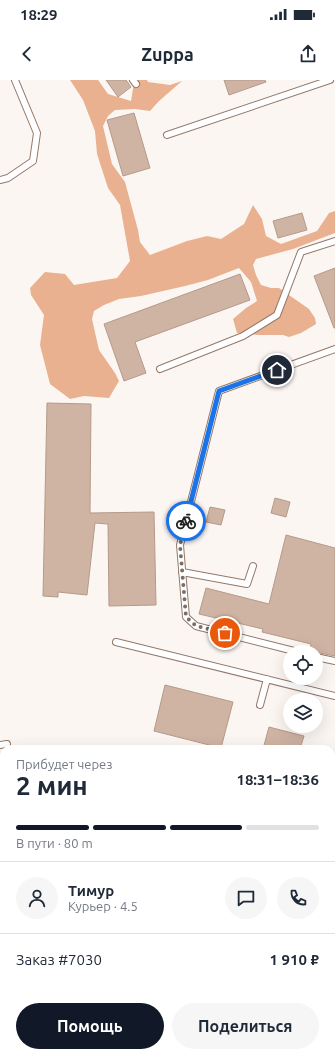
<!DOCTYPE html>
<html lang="ru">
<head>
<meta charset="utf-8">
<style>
  :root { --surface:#fff; --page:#f6f6f7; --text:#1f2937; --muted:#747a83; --line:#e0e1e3; --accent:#111827 }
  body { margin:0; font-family:Ubuntu,sans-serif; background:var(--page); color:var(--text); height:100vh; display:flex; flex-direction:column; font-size:15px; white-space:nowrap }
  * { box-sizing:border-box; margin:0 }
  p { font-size:13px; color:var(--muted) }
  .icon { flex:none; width:22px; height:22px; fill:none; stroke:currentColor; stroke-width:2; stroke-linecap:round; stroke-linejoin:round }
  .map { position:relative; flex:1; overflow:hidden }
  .details { position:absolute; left:0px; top:665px; width:335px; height:312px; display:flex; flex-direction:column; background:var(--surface); border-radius:12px 12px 0 0; box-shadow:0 4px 16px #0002 }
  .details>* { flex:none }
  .tools { position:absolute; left:283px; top:565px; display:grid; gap:8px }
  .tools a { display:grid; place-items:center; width:40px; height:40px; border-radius:50%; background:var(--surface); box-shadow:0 4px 16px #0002; font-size:20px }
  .pin { position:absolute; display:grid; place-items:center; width:34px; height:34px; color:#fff; margin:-17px; border:2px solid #fff; border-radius:50%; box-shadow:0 1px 4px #0007 }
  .courier { position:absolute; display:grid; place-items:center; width:40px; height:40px; margin:-20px; border:3px solid #1a73e8; border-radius:50%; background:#fff; color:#222; box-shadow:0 1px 5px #0007 }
  .summary em { font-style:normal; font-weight:700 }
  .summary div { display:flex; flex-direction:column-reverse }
  .summary { display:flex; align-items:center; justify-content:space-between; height:68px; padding:0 16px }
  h1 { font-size:26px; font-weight:700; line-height:30px }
  .bar { display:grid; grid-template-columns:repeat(4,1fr); gap:6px 4px; align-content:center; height:48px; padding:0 16px }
  .bar i { height:5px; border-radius:3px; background:var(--line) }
  .bar .selected { background:var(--accent) }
  .bar p { grid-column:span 4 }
  .line { display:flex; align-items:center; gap:10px; padding:0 16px; border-top:1px solid var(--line) }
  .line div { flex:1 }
  .round { display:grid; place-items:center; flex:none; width:42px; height:42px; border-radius:21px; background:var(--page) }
  .cta { display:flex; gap:8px; margin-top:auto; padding:8px 16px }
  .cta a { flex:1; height:46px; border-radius:24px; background:var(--accent); color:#fff; font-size:16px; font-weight:700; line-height:46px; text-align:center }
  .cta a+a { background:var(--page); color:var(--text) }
  .status { display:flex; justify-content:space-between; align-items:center; height:28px; padding:0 20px; background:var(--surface); direction:ltr }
  .status svg { height:11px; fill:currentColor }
  header { display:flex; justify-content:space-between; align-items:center; height:52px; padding:0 16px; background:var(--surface); font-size:18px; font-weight:700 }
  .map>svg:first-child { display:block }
</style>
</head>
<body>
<div class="status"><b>18:29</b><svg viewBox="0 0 49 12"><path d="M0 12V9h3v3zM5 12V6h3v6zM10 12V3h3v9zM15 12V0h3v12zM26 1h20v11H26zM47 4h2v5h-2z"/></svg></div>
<header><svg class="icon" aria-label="back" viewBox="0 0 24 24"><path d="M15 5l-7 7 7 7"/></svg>Zuppa<svg class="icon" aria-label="share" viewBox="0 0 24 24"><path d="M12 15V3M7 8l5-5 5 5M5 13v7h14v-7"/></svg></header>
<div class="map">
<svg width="335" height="977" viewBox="0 0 335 977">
  <rect width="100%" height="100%" fill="#fcf6f3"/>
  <path fill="#e9b190" d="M70,0h28l10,14 23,7 3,-18 -2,-3h15l1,2 22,3 12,-4 -23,20 -9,10 -15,-2 -20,1 -7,6 -5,10 9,38 13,18 13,48 2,12 10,13 37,-14 20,-5 14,3 23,-15 9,-19 9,14 4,17 15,8 36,-13 12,-18 6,-2v22l-42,16 -37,10 -3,6 3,10 5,10 10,3h8l30,21 6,9 1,6 -15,9 -12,4 -6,-2h-25l-21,-2 -4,-14 13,-11 11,-7 -6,-19 -12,-14 -31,12 -23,6 -44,10 -22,3 -15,6 -10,6 -2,8 7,31 16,23 4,8 -10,17 -25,-2 -14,3 -20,-15 -10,-39 4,-30 -13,-20 -1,-7 15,-16 20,2 9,11 43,-7 13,-17 -10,-56 -12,-17 -11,-34 -2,-23 -12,-31z"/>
  <path fill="#cfb3a3" stroke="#b59a8b" d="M106,0h20l5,7 -13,10z
    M224,0h41l1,2 -37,13z
    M134,33l16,55 -27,8 -16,-56z
    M302,133l5,17 -29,8 -5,-17z
    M335,188v60h-1l-20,-52z
    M240,194l10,26 -115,42 11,31 -22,8 -20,-57z
    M47,323l44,1 -1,109 64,-1 2,93 -47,1 -1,-82 -13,-1 -8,72 -29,-3v5l-15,-1z
    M275,418l15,4 -4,15 -15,-4z
    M210,427l15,3 -4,15 -15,-3z
    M286,455l49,13v108l-25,-5 1,-7 -49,-12 1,-3 -64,-15 7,-26 63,16z
    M165,605l68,17 -12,46 -67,-17z
    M269,647l35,9 -4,13h-37z"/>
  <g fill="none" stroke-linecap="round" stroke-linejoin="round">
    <g stroke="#93796a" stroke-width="8">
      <path id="lane" d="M133,0l3,4
        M167,55l163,-55
        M0,100l8,-2 25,-17 4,-28 -22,-53
        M160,289l83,-33 34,-21 24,-63 34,-11
        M182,492l65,12 6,-18
        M116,562l219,54
        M298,572l-102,-26 -10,-9 -6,-72 39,-154 116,-42
        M316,577l19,4
        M260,625l7,-26
        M0,665l7,-1
        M249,973l16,4
        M233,977l1,-4"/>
    </g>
    <use href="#lane" stroke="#fff" stroke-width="6"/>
  </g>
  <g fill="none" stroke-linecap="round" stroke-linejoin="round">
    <path stroke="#786f6a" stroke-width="4" stroke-dasharray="0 7.2" d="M186,441l-6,24 6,72 10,9 29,7"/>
    <path stroke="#1a73e8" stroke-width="5" d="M186,441l33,-130 58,-21"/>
  </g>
</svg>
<div class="tools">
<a><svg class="icon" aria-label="locate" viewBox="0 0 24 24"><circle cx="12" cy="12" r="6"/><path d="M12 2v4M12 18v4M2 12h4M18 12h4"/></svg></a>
<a><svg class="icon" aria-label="layers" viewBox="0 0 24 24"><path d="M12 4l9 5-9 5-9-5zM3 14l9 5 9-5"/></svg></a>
</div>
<div class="pin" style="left:225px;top:553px;background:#ea580c"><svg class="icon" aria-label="bag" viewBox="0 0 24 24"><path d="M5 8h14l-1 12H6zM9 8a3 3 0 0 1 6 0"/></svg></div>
<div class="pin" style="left:277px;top:290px;background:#1f2937"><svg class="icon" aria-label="home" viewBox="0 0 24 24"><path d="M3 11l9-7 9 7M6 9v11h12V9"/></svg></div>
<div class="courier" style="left:186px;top:441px"><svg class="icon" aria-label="bike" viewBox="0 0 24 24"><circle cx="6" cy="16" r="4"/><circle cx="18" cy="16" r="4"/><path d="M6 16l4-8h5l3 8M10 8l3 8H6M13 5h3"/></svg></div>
<section class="details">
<div class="summary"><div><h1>2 мин</h1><p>Прибудет через</p></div><em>18:31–18:36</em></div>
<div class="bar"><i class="selected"></i><i class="selected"></i><i class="selected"></i><i></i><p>В пути · 80 m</p></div>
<div class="line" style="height:72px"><a class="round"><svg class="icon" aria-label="person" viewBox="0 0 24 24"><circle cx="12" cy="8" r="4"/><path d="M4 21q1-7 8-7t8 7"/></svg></a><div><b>Тимур</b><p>Курьер · 4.5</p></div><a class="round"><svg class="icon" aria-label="chat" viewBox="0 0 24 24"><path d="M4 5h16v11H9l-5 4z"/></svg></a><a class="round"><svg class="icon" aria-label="phone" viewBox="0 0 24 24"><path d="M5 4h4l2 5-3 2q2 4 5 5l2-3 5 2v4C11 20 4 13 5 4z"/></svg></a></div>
<div class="line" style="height:52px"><div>Заказ #7030</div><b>1 910 ₽</b></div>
<div class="cta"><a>Помощь</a><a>Поделиться</a></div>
</section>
</div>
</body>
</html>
